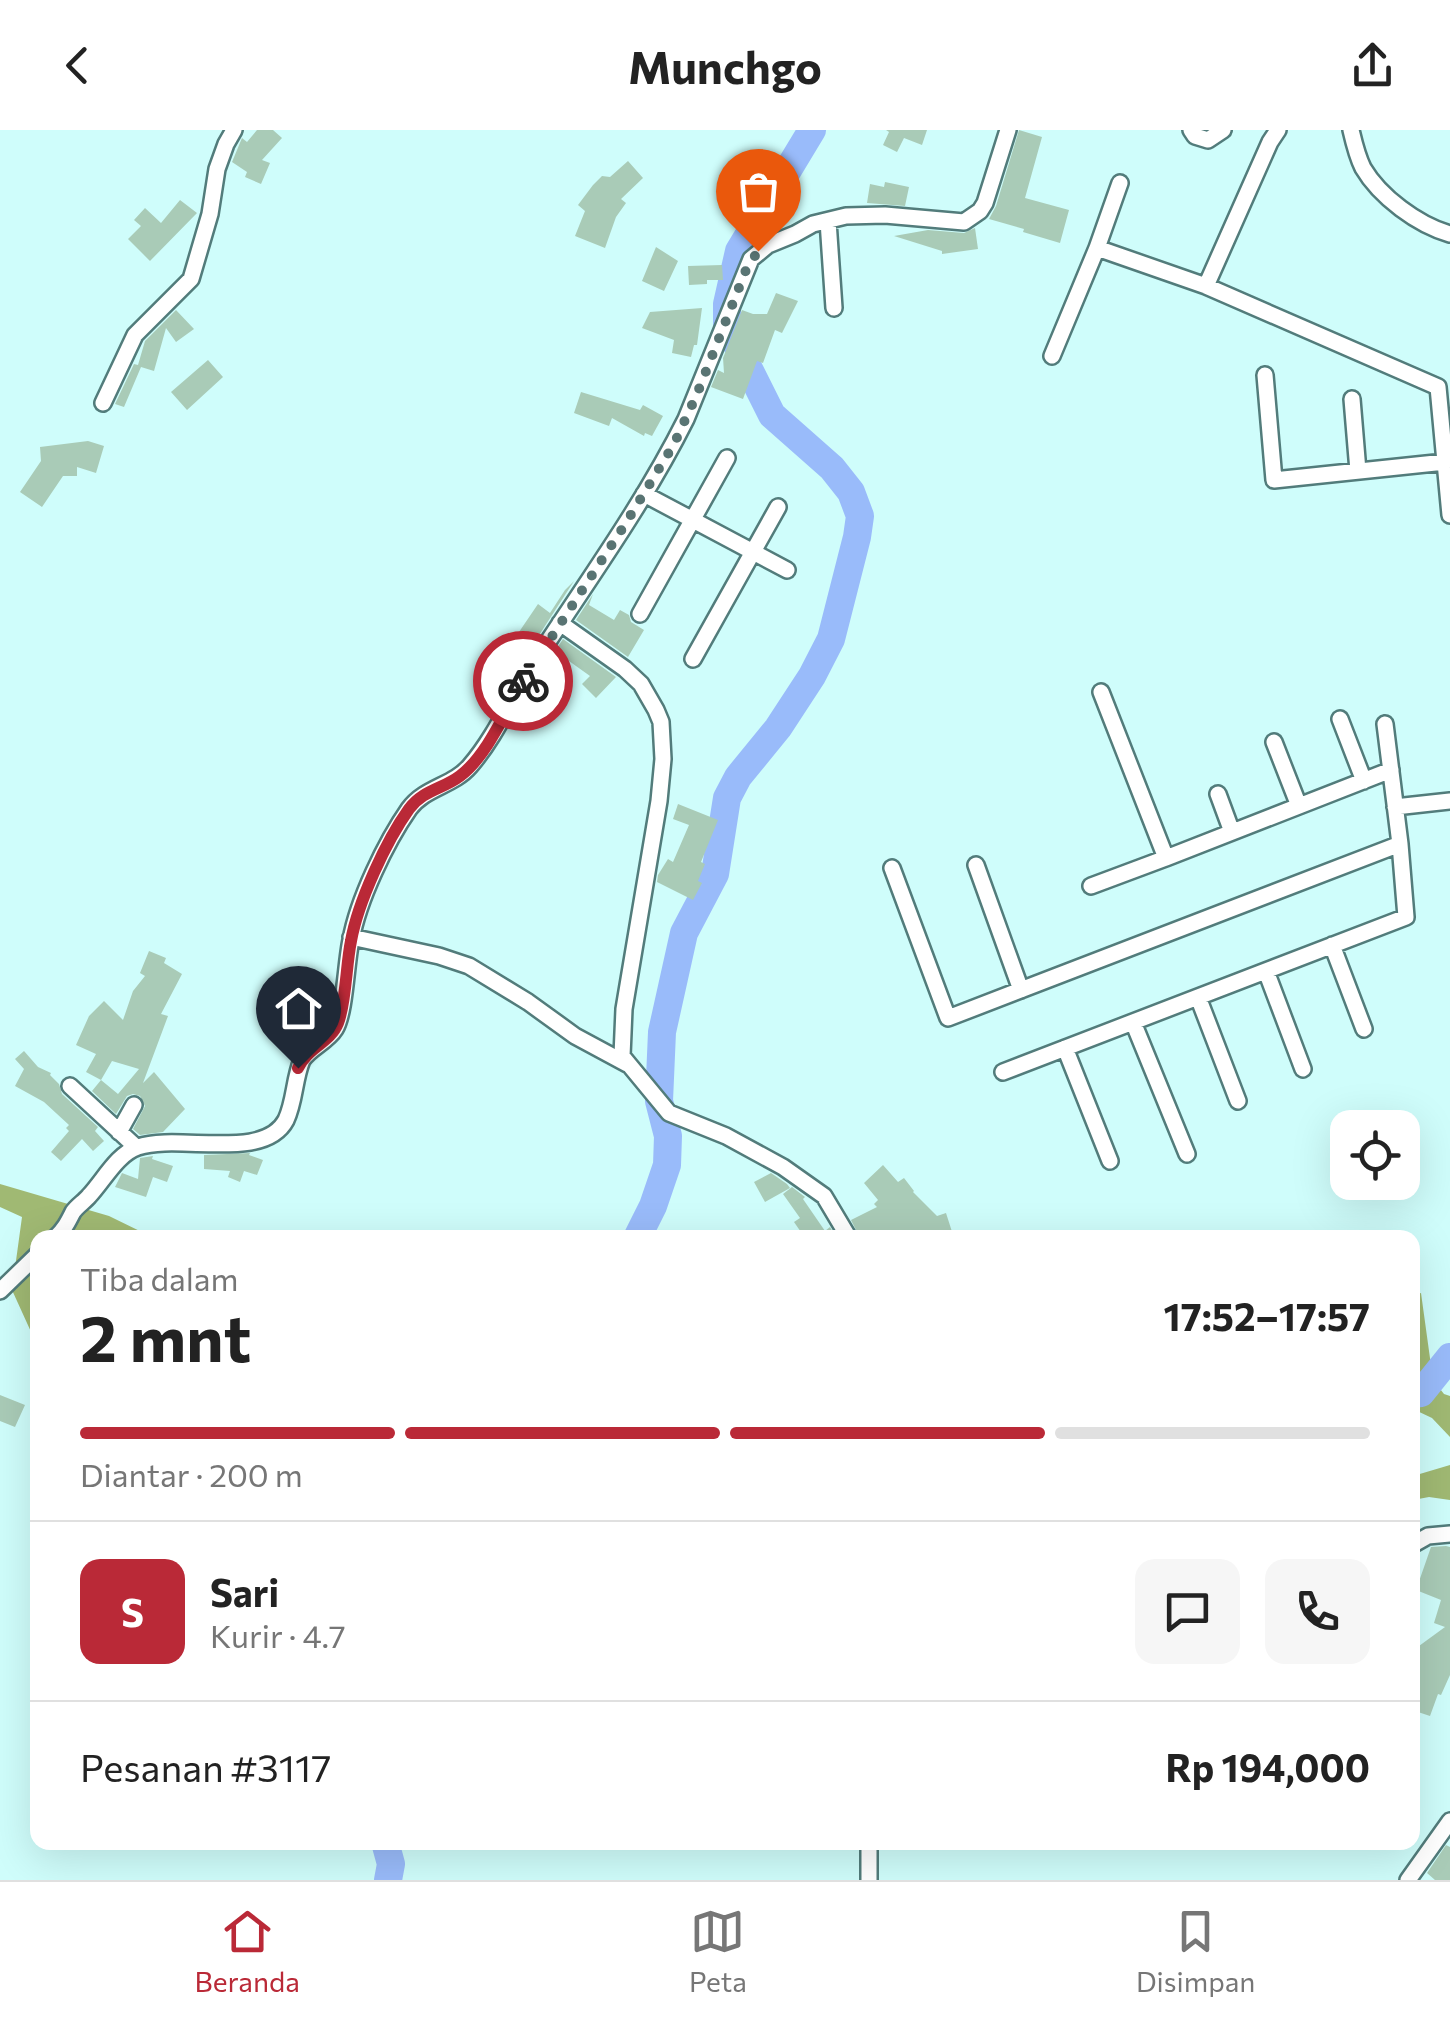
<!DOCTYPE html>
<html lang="id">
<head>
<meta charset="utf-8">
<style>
  :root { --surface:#fff; --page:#f6f6f6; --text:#222; --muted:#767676; --line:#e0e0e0; --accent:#ba2937 }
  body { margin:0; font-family:Commissioner,sans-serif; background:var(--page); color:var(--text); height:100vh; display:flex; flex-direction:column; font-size:38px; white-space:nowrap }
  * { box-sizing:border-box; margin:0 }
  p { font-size:32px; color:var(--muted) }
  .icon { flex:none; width:55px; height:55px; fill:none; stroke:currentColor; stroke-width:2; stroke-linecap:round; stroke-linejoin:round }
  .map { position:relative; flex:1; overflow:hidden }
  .details { position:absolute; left:30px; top:1100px; width:1390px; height:620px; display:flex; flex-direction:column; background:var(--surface); border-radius:20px; box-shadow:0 10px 40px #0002 }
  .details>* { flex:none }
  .tools { position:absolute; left:1330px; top:980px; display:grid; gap:20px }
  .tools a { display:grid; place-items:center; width:90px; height:90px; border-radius:20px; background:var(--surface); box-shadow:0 10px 40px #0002; font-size:50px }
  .pin { position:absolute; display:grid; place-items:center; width:85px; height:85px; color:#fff; margin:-102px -42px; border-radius:50% 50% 50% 0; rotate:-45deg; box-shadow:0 0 10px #0007 }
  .pin .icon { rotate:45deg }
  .courier { position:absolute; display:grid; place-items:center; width:100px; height:100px; margin:-50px; border:8px solid #ba2937; border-radius:50%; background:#fff; color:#222; box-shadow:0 2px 12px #0007 }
  .overview em { font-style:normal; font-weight:700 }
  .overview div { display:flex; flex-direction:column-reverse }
  .overview { display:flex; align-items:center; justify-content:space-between; height:170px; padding:0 50px }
  h1 { font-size:65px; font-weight:700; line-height:75px }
  .bar { display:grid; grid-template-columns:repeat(4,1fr); gap:15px 10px; align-content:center; height:120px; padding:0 50px }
  .bar i { height:12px; border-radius:8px; background:var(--line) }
  .bar .selected { background:var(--accent) }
  .bar p { grid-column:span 4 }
  .line { display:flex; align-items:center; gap:25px; padding:0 50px; border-top:2px solid var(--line) }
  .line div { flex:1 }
  .round { display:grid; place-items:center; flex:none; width:105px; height:105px; border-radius:20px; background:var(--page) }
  header { display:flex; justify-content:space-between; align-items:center; height:130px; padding:0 50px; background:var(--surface); font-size:45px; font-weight:700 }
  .dock { display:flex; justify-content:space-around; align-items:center; height:140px; border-top:2px solid var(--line); background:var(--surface); font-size:28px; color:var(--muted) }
  .dock a { display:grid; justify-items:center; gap:5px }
  .dock .selected { color:var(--accent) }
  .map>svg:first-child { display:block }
</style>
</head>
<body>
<header><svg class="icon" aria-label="back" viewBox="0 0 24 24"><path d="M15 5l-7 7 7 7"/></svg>Munchgo<svg class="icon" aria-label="share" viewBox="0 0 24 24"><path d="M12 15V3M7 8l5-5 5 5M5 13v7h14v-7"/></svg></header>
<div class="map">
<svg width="1450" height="1750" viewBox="0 0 1450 1750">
  <rect width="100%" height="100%" fill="#cffdfb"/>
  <path fill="#a0b973" d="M0,1054l109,32 43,21 -114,1 -1,107 -25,-55 10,-73 -22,-10z
    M1421,1163l12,87 11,14 6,2v41l-18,-19 -19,-9v-114z
    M1450,1335v35l-21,-3 -16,3v-24z"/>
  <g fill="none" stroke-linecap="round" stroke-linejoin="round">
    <path stroke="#99bbfa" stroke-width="28" d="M637,1108l16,-32 14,-41 1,-29 -9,-35 3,-69 22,-99 31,-59 12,-76 11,-21 40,-49 34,-52 19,-37 26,-102 3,-21 -9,-24 -19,-24 -60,-53 -45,-90v-21l12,-53 73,-121
      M1412,1264l9,-1 29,-36
      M385,1712l6,22 -3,16"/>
  </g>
  <path fill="#a9cbb7" d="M257,0h16l9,8 -20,22 8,3 -9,21 -16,-7 2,-5 -15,-10 10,-24 5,4z
    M886,0h41l-5,15 -18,-7 -7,14 -14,-7 6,-13z
    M1019,0l23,7 -17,61 44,12 -9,33 -37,-11 1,-3 -35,-10 7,-13z
    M628,31l15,17 -22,21 5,4 -10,14 -11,31 -30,-12 10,-25 -7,-6 15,-20 9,-9 8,1z
    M885,52l24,5 -4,19 -38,-3 3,-19 14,3z
    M180,70l17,13 -47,48 -22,-22 13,-13 -7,-6 11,-12 16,15z
    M975,98l3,21 -36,5v-3l-48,-15 34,-6 36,3z
    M656,117l22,14 -14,30 -22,-10z
    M722,135l1,15h-16v4l-18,1 -1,-19z
    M776,163l22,8 -16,32 -7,-3 -12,33 -6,-2 -14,38 -32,-12 7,-17 6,3 -1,-15 19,-48 11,4h14z
    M702,178l-5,37h-3l-3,12 -19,-4 2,-13 -32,-12 8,-16z
    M176,180l18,19 -18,13 -10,-14 -12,43 -13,-4 -17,40 -9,-3 19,-40 4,1 7,-24z
    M208,230l15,17 -36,33 -16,-18z
    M581,262l59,18 3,-5 20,11 -11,20 -7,-3 -1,3 -32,-18 -3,8 -35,-13z
    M88,311l16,5 -8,27 -19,-6v9h-14l-21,31 -22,-15 21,-31 -1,-14z
    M574,451l-40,62 -15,-11 19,-28 12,9 15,-23z
    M593,464l-4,11 25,15 6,-10 9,5 2,7 13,8 -16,27 -52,-37z
    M563,509l53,38 -20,21 -14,-14 8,-8 -35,-25z
    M506,538l8,5 -22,40 -10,-7z
    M678,674l40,16 -17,42 4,2 -7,17 4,2 -9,17 -36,-18 1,-7 10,-16 5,3 16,-37 -16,-6z
    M149,821l17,7 -2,5 18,11 -21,40 7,2 -25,67 11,-11 31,37 -22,23 -23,3 -7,-6 12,-23 -5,-10 -7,-2 -6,2 -11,18 -24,-23 9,-11 17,14 21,-25 -27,-8 -11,19 -15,-8 10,-18 -20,-9 13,-29 15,-15 19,19 10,-29 12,-15 -5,-3z
    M24,921l14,16 13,6 -1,2 9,9 3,10 36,33 -3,4 9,10 -11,10 -11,-12 -21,22 -10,-9 18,-21 -3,-3 3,-3 -25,-23 -29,-16 9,-17 -9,-10z
    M250,1023l-1,2 14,5 -6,15 -13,-4 -4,11 -12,-5 2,-6 -26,-2v-14z
    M153,1026l-1,3 21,7 -6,16 -14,-5 -7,20 -31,-10 7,-14 16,6 2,-21z
    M883,1035l15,17 6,-4 10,13 -1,1 24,24 9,-3 8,25h-94l-9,-18 26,-13 -3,-3 4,-4 -14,-17z
    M771,1043l16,11 3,4 -25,14 -11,-20z
    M792,1057l13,10 -2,2 22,32 5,-4 6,11h-31l-11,-16 6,-4 -17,-24z
    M0,1265l25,10 -10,22 -15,-6z
    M1446,1416l4,1v128l-9,20 -3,-1 -8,22 -18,-6v-65l7,1 26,-19 -11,-4 7,-23 -25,-10 15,-43z
    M1446,1715l4,2v33h-15l-8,-7z"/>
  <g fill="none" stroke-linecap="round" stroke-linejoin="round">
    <g stroke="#527c7b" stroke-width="20">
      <path id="street" d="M1191,0l4,6 13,4 15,-10
        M1351,0c3,13 6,26 12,38 17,29 55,57 87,66
        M828,91l6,87
        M1097,118l23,-65
        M1206,156l232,101 12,128
        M1052,226l45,-108 109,38 64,-144 8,-12
        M1265,245l9,105 171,-18
        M1352,269l6,72
        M103,273l32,-68 56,-56 19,-65 7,-45 9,-25 8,-14
        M644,364l143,76
        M640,484l87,-156
        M560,493l65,46 16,15 15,26 5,12 2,37 -4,42 -35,208 -2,47 47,57 57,23 57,31 41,29 25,42
        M693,529l85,-152
        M1101,562l65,166 225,-88
        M1340,589l24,62
        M1274,612l25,64
        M1218,664l14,38
        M1395,677l55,-6
        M976,735l45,125
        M892,738l56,150 452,-174 -15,-120
        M1091,756l75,-28
        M351,807l88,19 30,10 59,36 47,34 52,28
        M1332,815l32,84
        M1266,841l37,98
        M1198,867l40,104
        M1133,892l54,132
        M1065,918l45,113
        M1003,942l403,-155 -6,-73
        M70,956l66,61
        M119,1002l15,-27
        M55,1108c9,-8 13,-16 18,-26 4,-6 11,-10 16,-16 15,-16 28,-42 49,-49 40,-14 126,15 148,-27 9,-19 8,-41 16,-60 9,-13 25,-18 33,-31 10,-16 11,-67 16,-89 7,-40 35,-98 58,-131 16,-22 44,-23 61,-43 26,-30 42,-69 64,-103 52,-80 109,-158 152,-244l65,-160 17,-14 27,-11 18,-10 33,-8 39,-1 79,7 16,-11 5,-8 23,-73
        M0,1161l38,-37
        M1412,1415l16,-9 22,-2
        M869,1712v38
        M1408,1750l42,-59"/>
    </g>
    <use href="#street" stroke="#fff" stroke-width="15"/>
  </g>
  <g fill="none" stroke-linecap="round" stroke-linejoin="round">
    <path stroke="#597473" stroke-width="10" stroke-dasharray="0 18" d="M523,551l101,-155 50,-82 23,-50 49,-124 12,-19"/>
    <path stroke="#ba2937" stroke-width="12" d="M298,938c10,-21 32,-25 40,-45 8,-20 8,-58 13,-82 7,-39 35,-100 58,-132 14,-19 34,-20 51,-33 27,-20 46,-66 63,-95"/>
  </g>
</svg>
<div class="tools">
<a><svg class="icon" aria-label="locate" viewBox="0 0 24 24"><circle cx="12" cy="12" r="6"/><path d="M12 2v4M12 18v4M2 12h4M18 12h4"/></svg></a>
</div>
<div class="pin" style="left:758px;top:121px;background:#ea580c"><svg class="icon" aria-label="bag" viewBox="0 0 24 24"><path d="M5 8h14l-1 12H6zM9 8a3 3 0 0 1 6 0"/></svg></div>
<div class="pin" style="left:298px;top:938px;background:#1f2937"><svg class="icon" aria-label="home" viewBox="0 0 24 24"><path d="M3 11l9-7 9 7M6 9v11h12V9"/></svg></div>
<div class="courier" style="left:523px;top:551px"><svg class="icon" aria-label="bike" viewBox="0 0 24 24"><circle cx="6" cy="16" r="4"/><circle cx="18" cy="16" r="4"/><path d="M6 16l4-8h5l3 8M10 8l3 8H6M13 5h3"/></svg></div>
<section class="details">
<div class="overview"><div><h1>2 mnt</h1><p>Tiba dalam</p></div><em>17:52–17:57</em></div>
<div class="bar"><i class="selected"></i><i class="selected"></i><i class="selected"></i><i></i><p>Diantar · 200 m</p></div>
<div class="line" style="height:180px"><b class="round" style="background:var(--accent);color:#fff">S</b><div><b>Sari</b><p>Kurir · 4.7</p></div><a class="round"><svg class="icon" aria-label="chat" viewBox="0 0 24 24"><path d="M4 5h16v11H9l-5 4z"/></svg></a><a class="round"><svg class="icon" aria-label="phone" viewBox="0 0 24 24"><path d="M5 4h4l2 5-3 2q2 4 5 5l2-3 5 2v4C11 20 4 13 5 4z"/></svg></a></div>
<div class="line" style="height:130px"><div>Pesanan #3117</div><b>Rp 194,000</b></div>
</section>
</div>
<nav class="dock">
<a class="selected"><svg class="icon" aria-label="home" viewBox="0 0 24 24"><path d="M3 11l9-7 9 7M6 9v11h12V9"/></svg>Beranda</a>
<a><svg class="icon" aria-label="map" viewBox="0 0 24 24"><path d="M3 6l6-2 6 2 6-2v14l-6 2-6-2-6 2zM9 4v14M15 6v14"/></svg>Peta</a>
<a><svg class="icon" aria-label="saved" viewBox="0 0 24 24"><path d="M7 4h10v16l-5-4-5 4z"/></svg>Disimpan</a>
</nav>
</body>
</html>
